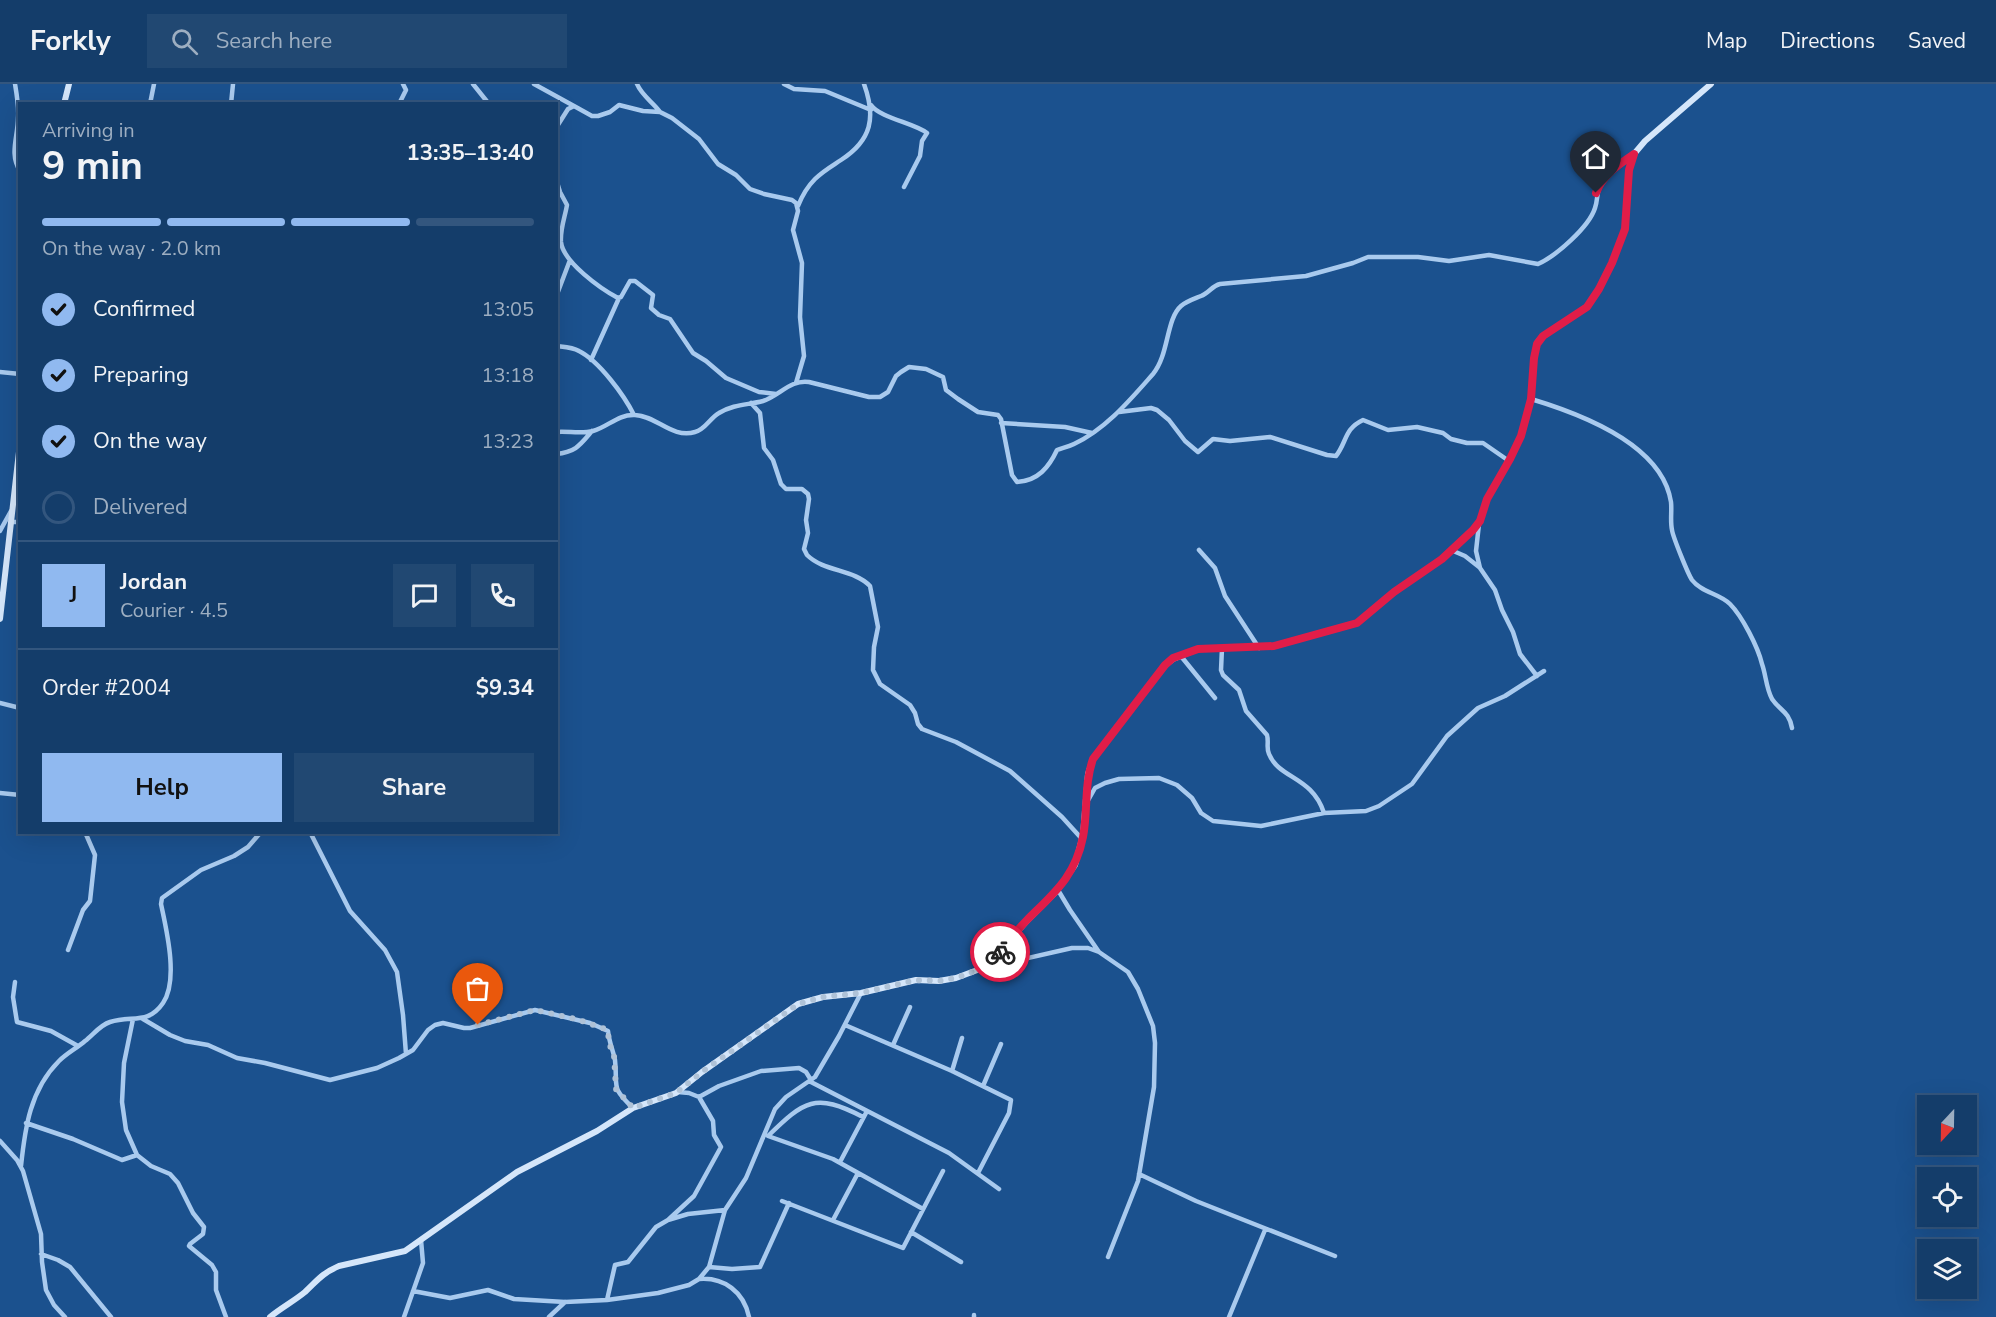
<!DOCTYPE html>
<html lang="en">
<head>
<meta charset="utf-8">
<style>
  :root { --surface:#143d6a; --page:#214872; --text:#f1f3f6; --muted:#9daec1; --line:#33567e; --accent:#90b9f0 }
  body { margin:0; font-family:"Nunito Sans",sans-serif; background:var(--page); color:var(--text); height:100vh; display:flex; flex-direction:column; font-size:22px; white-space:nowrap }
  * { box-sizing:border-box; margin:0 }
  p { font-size:20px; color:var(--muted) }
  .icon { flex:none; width:33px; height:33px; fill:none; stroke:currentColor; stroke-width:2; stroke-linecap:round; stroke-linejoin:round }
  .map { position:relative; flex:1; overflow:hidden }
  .panel { position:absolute; left:18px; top:18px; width:540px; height:732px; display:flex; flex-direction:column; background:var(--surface); border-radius:0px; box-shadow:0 6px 24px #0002,0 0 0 2px var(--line) }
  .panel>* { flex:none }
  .needle { width:39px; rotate:202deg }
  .fabs { position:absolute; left:1917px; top:1011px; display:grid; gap:12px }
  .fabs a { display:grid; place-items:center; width:60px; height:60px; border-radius:0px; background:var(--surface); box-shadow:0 6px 24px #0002,0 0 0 2px var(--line); font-size:30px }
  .pin { position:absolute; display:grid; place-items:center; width:51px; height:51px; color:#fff; margin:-62px -26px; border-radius:50% 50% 50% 0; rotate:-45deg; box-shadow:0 0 6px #0007 }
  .pin .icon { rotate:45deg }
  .courier { position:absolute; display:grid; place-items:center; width:60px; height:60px; margin:-30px; border:4px solid #e11d48; border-radius:50%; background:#fff; color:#222; box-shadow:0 2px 8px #0007 }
  .headline em { font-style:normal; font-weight:700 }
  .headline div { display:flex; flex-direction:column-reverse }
  .headline { display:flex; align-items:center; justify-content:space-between; height:102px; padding:0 24px }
  h1 { font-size:39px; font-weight:700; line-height:45px }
  .bar { display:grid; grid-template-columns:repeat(4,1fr); gap:9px 6px; align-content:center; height:72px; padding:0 24px }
  .bar i { height:8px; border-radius:4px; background:var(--line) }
  .bar .current { background:var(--accent) }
  .bar p { grid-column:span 4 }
  .line { display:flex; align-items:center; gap:15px; padding:0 24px; border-top:2px solid var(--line) }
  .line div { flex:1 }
  .round { display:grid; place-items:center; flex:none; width:63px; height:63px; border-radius:0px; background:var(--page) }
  ol { padding:0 24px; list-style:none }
  li { display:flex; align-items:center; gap:18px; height:66px }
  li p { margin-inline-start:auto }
  li .icon { padding:6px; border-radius:50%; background:var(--accent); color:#111; stroke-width:4 }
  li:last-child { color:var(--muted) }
  li i { width:33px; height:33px; border:3px solid var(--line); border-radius:50% }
  .action { display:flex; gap:12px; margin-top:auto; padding:12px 24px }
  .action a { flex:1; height:69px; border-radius:0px; background:var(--accent); color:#111; font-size:24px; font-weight:700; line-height:69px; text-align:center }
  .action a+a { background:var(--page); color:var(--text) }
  header { display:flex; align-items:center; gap:36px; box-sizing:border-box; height:84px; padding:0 30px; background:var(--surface); border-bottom:2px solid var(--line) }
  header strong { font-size:28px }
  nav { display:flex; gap:33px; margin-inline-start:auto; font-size:21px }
  .search { width:420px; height:54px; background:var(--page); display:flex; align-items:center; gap:15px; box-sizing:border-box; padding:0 21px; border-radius:0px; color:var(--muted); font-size:22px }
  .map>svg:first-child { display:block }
</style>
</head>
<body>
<header>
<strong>Forkly</strong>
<div class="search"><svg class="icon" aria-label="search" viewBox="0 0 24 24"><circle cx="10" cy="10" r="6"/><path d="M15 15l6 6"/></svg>Search here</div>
<nav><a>Map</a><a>Directions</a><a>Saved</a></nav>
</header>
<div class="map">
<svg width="1996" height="1233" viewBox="0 0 1996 1233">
  <rect width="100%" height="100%" fill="#1b518e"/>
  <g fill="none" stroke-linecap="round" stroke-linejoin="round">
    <path stroke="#a9caee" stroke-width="4.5" d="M15,0c2,12 4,23 3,34 0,19 -9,36 2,53
      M473,0l16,20
      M534,0l40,22
      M637,0c5,12 16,18 23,28
      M784,0l10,5 31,2 46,19
      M150,20l4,-20
      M231,20l2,-20
      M399,20l7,-14 -3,-6
      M871,21c9,13 43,18 56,28l-5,8 -2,15 -16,31
      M556,44l12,-19 6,-3 18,10h6l12,-4 9,-7 24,6 17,1 12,6 27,21 19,25 18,11 14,14 14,5 28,6 4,3 2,8 -5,19 9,33 -2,54 4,39 -8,27
      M556,95l4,13 7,13c-2,12 -7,24 -6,37 2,20 40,47 57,56l3,-1 9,-16h5l18,14 -2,13 8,7 11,4 23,34 13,8 20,17 33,14 17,2
      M798,122c4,-10 9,-19 17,-27 8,-8 17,-13 26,-19 31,-20 35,-43 23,-76
      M556,213l14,-37
      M556,262c8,1 16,1 23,5 20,10 45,44 55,64
      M591,276l28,-62
      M0,288l20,2
      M1531,315c50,15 131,45 140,103 1,9 -1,19 1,28 1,7 16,44 20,50 10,13 27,13 38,24 12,12 28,43 32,60 4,11 4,24 10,35 8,12 17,12 20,29
      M751,319l9,10 4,35 9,12 8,24 5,5h16l6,5 1,5 -3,21 2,13 -4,16 3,6c17,17 47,14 63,31l8,41 -4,20 -1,23 7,14 30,21 5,8 3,11 4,5 34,13 54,29 52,46 20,22
      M1119,328l32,-4 6,2 12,10 16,21 13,11 15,-13 17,2 40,-4 57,18 9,1c11,-14 8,-27 27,-36l25,10 29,-3 26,6 8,6 16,4h16l26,18
      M1001,339l64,4 27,6
      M556,348c12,-1 26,2 37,-1 15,-4 25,-17 42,-16 22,1 37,24 60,17 10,-2 15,-14 24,-19 15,-9 29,-8 44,-12 16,-5 28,-22 46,-19l60,15h11l8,-5 8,-16 5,-4 8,-5 17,2 17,8 3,13 12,9 20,13 20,3 3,4 11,56 5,7c21,-1 32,-15 40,-32 5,-2 11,-3 17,-6 32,-15 56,-44 79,-70 16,-19 13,-55 28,-68 6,-5 13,-7 20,-10 8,-3 11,-10 19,-12l86,-8 47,-13 15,-6h50l31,4 40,-6 49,9c18,-8 51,-37 57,-56 4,-12 0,-18 10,-30 8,-11 19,-16 29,-24
      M556,370c20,-2 24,-9 36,-23
      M11,438h9
      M1479,440l-3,27 4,17 15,22 7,20 11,22 7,22 17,22
      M0,447l11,-20
      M1199,466l16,18 10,28 34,52
      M1451,466l14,6 14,11
      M1222,564l-1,22 2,5 16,15 7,21 21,24c2,7 -1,13 2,19 10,25 43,22 55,59
      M1180,571l35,43
      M0,619l20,5
      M0,709l20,2
      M1086,720l9,-16 10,-5 14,-4 40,-1 18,7 15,13 9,15 12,8 48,5 63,-13 42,-2 13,-5 33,-22 35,-48 31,-28 27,-12 39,-25
      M310,748l40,79 35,39 12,22 6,43 3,39
      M1058,806l12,20 29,42
      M68,866l15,-40 7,-9 5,-46 -10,-23
      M980,885l92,-21h16l11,4 29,20 10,17 15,37 2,17 -1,44 -16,94 -30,76
      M15,898l-2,15 4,25 34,9 27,15
      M133,935l-9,44 -2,39 4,28 11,25 14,11 19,8 8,9 15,30 11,14 -1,7 -13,10 -1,2 23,19 4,7v18l10,27
      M143,935l27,16 15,6 23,4 29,13 28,5 65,17 47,-12 22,-10 14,-8 15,-20 7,-5 8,-2 21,5h6l65,-18 55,13 18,8c1,11 5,19 7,29 3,28 -5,26 18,48
      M845,941l107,46 59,29 -2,13 -31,60
      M893,961l17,-38
      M952,987l10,-33
      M809,997l140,72 50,36
      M983,1002l18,-42
      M699,1013l20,-11 42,-15 38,-3 7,4 5,8
      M863,1033c-48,-25 -59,-16 -95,19l65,23 90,50
      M26,1039l47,16 49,21 15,-5
      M0,1057l17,19 6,11 18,63 1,28 4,28 8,15 11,12
      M840,1078l27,-51
      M21,1082c4,-38 9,-76 38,-105 8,-8 18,-13 26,-20 8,-6 15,-16 25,-19 22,-7 38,3 53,-19 16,-23 3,-75 -2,-99l1,-6 39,-28 33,-14 14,-9 13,-15
      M1139,1090l57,27 139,55
      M782,1117l121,47 40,-77
      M668,1136l26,-24 27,-49 -7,-12 -1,-14 -14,-24 -10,-4 -11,-1
      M833,1136l25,-47
      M911,1148l50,30
      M41,1170l17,6 12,7 41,50
      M709,1183l23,2 28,-2 29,-64
      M699,1195c25,-2 45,13 50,38
      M413,1207l37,7 38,-8 26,9 51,3 42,-2 51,-7 31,-8 10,-6 10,-12 16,-57 21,-32 29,-69 11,-12 29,-20 24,-41 22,-43
      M607,1216l8,-35 13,-3 28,-35 12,-7 20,-6 37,-4
      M404,1233l19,-54 -2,-23
      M549,1233l16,-15
      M974,1233v-2
      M1229,1233l36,-87"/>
    <path stroke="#d5e6fa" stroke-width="6" d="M64,20l5,-20
      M0,535l20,-176
      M270,1233c11,-9 24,-16 35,-25 13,-12 16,-18 34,-26l66,-15 112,-79 80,-41 36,-23 43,-15 26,-21 96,-68 25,-7 38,-4 55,-13 23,1 17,-3 24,-9 17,-14 28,-32 31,-31 19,-27 8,-30 5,-61 5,-15 72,-94 8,-6 25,-10 76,-3 83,-23 37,-31 48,-33 31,-29 7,-9 7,-22 23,-40 11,-23 10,-37 3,-41 3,-15 6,-7 44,-29 12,-18 13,-26 13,-34 4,-59 5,-16 11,-13 66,-57"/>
  </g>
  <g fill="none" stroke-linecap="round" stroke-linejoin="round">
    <path stroke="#afc2d7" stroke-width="6" stroke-dasharray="0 10.8" d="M478,941l57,-15 41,9 29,10 3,2 1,12 5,13 2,33 17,19 43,-15 26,-21 96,-68 25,-7 38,-4 55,-13 23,1 17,-3 24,-9 20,-17"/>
    <path stroke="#e11d48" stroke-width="8" d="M1000,868c9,-11 17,-22 27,-32 27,-27 48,-43 56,-83 5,-26 1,-53 10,-78l72,-94 8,-7 25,-9 76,-3 83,-23 37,-31 48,-33 31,-29 7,-9 7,-22 23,-40 11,-23 10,-37 3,-41 3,-14 6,-8 44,-29 12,-18 13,-26 13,-34 4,-59 5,-16c-15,11 -31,20 -38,39"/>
  </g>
</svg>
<div class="fabs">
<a><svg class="needle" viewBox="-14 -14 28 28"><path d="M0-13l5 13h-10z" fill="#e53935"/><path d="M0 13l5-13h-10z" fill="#9daec1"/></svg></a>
<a><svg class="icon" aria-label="locate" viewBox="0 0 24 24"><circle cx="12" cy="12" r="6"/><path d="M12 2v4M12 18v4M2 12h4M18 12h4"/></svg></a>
<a><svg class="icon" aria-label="layers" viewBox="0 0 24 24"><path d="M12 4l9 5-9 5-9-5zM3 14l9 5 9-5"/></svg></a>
</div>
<div class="pin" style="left:478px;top:941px;background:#ea580c"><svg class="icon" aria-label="bag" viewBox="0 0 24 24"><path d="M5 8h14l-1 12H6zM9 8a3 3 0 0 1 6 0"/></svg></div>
<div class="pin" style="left:1596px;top:109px;background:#1f2937"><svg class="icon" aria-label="home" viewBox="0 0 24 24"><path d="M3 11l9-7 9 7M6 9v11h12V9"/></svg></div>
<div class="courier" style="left:1000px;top:868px"><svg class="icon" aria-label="bike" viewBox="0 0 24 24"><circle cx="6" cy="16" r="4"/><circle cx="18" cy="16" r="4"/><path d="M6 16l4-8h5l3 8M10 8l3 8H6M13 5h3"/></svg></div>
<section class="panel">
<div class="headline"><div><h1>9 min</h1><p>Arriving in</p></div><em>13:35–13:40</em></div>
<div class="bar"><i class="current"></i><i class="current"></i><i class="current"></i><i></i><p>On the way · 2.0 km</p></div>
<ol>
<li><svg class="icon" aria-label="check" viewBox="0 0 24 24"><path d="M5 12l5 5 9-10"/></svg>Confirmed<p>13:05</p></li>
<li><svg class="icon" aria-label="check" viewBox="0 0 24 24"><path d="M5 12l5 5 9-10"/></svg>Preparing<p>13:18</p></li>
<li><svg class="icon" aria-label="check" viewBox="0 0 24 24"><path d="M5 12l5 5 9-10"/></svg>On the way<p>13:23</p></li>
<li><i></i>Delivered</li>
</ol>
<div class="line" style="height:108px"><b class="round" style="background:var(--accent);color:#111">J</b><div><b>Jordan</b><p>Courier · 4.5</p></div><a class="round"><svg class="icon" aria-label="chat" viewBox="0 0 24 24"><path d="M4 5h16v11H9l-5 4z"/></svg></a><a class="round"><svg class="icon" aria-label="phone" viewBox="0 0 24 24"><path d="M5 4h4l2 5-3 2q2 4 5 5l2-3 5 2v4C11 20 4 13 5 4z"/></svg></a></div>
<div class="line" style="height:78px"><div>Order #2004</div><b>$9.34</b></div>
<div class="action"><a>Help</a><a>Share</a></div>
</section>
</div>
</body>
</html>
